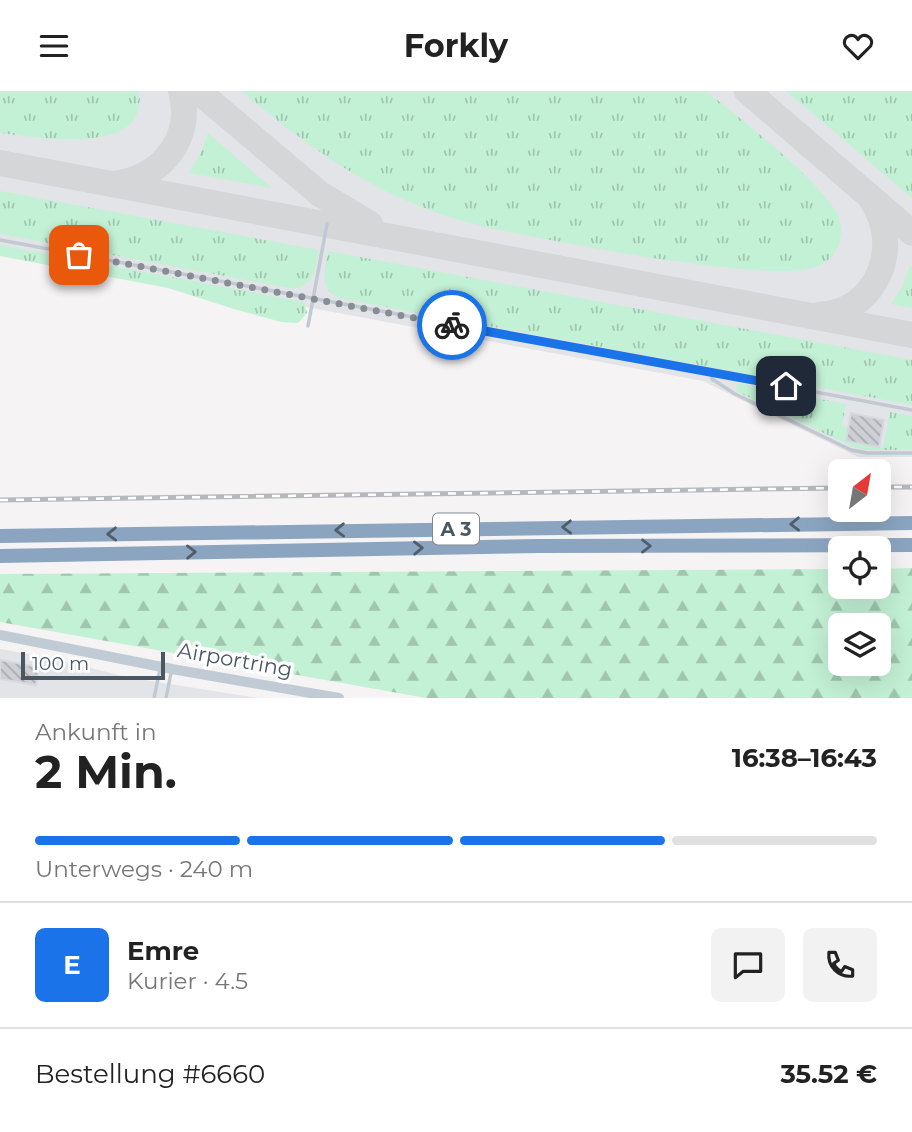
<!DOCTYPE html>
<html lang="de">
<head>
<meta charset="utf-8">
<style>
  :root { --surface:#fff; --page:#f2f2f2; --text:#222; --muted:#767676; --line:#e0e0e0; --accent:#1a73e8 }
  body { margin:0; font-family:Montserrat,sans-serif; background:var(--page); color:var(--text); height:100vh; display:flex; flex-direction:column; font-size:26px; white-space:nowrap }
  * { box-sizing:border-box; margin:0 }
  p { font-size:23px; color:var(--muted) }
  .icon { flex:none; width:38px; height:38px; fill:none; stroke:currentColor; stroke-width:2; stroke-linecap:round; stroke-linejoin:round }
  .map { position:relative; height:607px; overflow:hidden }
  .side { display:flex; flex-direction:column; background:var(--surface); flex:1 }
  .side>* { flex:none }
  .needle { width:46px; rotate:31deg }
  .buttons { position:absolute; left:828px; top:368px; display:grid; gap:14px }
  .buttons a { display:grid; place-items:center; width:63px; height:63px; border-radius:10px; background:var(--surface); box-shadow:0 7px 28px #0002; font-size:35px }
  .scale { position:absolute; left:21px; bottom:18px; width:144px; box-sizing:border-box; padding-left:7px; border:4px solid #4a5661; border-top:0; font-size:19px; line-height:24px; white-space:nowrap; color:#4a5661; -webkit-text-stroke:5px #fff; paint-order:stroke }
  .pin { position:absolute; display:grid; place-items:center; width:60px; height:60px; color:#fff; margin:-30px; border-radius:14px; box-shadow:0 4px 10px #0006 }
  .courier { position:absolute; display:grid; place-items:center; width:70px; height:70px; margin:-35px; border:5px solid #1a73e8; border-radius:50%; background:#fff; color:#222; box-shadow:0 2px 9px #0007 }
  .overview em { font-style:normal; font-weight:700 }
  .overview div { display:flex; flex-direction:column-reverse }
  .overview { display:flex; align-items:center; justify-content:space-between; height:119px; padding:0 35px }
  h1 { font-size:46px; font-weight:700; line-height:52px }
  .bar { display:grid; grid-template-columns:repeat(4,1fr); gap:10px 7px; align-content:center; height:84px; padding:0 35px }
  .bar i { height:9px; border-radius:5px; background:var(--line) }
  .bar .on { background:var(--accent) }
  .bar p { grid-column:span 4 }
  .line { display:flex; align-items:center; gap:18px; padding:0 35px; border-top:2px solid var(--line) }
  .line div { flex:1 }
  .round { display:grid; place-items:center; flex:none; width:74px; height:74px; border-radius:10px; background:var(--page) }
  header { display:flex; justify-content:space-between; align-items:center; height:91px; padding:0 35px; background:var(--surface); font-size:32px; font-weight:700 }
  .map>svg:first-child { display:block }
</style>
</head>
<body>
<header><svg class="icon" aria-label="menu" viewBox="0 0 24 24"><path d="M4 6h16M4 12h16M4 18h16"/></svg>Forkly<svg class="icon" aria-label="heart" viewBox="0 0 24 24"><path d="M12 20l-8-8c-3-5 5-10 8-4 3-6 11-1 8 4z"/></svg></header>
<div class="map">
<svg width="912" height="607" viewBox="0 0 912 607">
  <defs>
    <pattern id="grass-tufts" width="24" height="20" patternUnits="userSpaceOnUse" patternTransform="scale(1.75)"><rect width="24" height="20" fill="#c3f1d5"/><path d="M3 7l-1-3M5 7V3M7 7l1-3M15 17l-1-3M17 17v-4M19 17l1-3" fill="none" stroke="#a0c6b0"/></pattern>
    <pattern id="forest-firs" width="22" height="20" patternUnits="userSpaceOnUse" patternTransform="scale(1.75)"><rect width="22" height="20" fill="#c3f1d5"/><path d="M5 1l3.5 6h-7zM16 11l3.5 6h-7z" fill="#a0c6b0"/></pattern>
    <pattern id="building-back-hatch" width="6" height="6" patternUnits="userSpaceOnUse" patternTransform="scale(1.75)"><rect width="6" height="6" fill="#cdcfd5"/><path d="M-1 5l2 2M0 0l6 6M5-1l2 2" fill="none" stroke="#a8abb0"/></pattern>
  </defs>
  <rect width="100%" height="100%" fill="#f5f3f3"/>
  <path fill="#e2e4e7" d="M0,0h912v366h-54l-155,-76 -703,-131z
    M0,558l56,10 70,18 131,21h-257z"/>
  <path fill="url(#grass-tufts)" d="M0,0h139c11,67 -101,46 -139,42z
    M241,0h465c29,23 122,96 133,127 7,18 -2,41 -21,48 -28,10 -77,3 -105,0 -53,-6 -105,-15 -157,-25 -42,-8 -83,-15 -124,-30 -72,-26 -132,-71 -191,-120z
    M786,0h126v107z
    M208,42l64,55 -83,-15 13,-23z
    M0,100l319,59c-4,20 -4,33 -25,39l-294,-55z
    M0,154l304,57 3,11 -9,10 -17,-1 -47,-13 -66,-21 -168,-32z
    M328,160l584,109v45l-573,-107c-21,-9 -14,-28 -11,-47z
    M910,174l2,2v41l-21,-4 12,-19z
    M737,292l109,21 -4,22 6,1 -2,14 37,7 7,-36 22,4v34h-49l-12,-4 -115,-55z"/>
  <path fill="url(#forest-firs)" fill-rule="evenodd" d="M912,477v130h-486l-426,-76v-48l840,-5v17h38l1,-17zM840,534h38v38h-38z"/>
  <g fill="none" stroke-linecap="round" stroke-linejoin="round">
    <path stroke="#d5d6d8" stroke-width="26" d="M198,0l122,103 50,30
      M747,0l165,142
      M0,72l912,172
      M119,92c44,-7 75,-47 62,-92
      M819,224c58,-2 84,-69 53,-114"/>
  </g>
  <path fill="url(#building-back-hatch)" stroke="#d7d9de" stroke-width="2" d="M851,322l33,7 -5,27 -33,-6z
    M0,569l39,7 -3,18 -36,-6z"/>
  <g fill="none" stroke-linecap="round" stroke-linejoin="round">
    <path stroke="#c1cad2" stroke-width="3.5" d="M0,149l912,170
      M308,235l19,-102
      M711,281l1,7 23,15 116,56 16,3h45
      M154,607l6,-29
      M166,607l5,-25"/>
    <path stroke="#c1cbd6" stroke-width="10" d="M0,544l172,34 167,29"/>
    <path stroke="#8ba5c1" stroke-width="14" d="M0,445l912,-13
      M0,465l539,-10 373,-1"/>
    <g stroke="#b5b8bd" stroke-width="5">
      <path id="rail" d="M878,396h34
        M0,409l840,-12"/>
    </g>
    <use href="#rail" stroke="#fff" stroke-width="2.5" stroke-dasharray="8" stroke-linecap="butt"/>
  </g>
  <defs><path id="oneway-chevron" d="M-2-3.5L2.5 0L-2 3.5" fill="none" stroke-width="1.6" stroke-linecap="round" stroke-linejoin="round" transform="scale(1.75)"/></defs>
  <g stroke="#505e6b">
    <use href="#oneway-chevron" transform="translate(795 433) rotate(179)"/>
    <use href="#oneway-chevron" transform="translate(567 436) rotate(179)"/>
    <use href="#oneway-chevron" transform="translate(340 439) rotate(179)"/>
    <use href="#oneway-chevron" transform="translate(112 443) rotate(179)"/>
    <use href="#oneway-chevron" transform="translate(646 455)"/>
    <use href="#oneway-chevron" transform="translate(418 457) rotate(-1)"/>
    <use href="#oneway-chevron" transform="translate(191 461) rotate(-1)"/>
  </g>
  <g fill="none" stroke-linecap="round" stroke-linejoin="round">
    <path stroke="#868d94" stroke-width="7" stroke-dasharray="0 12.6" d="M79,164l373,70"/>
    <path stroke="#1a73e8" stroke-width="9" d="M452,234l334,61"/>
  </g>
  <g text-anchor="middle" stroke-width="7" stroke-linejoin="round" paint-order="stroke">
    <rect fill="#fff" stroke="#808990" stroke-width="2" x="433" y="422.5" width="46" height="31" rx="5"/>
    <g font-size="19" font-weight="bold" fill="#4a5661">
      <text x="456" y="445">A 3</text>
    </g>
    <g font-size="21" fill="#4a5661" stroke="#fff">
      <text transform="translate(235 569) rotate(10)" y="7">Airportring</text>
    </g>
  </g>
</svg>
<div class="buttons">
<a><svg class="needle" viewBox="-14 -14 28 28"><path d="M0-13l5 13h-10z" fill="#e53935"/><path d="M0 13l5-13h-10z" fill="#767676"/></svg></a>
<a><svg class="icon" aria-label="locate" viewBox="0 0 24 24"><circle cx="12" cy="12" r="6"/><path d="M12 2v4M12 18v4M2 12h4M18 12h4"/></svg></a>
<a><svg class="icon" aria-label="layers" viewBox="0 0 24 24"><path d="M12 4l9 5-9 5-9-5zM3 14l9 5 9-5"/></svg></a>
</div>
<div class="scale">100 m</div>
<div class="pin" style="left:79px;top:164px;background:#ea580c"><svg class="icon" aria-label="bag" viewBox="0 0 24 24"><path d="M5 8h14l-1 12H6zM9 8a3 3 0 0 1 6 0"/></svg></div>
<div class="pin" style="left:786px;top:295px;background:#1f2937"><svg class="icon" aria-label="home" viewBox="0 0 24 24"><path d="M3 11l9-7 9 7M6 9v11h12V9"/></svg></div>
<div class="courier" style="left:452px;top:234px"><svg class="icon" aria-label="bike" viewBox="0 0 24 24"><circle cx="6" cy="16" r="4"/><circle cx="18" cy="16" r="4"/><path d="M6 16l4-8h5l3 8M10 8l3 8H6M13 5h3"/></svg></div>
</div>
<section class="side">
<div class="overview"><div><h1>2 Min.</h1><p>Ankunft in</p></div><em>16:38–16:43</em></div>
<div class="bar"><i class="on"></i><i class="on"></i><i class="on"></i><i></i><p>Unterwegs · 240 m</p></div>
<div class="line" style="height:126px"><b class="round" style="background:var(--accent);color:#fff">E</b><div><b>Emre</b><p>Kurier · 4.5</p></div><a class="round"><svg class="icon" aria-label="chat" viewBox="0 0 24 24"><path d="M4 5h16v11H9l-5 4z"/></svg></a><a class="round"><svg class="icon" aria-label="phone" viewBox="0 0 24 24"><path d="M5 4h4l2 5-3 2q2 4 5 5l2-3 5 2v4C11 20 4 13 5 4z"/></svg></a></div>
<div class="line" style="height:91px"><div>Bestellung #6660</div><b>35.52 €</b></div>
</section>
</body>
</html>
